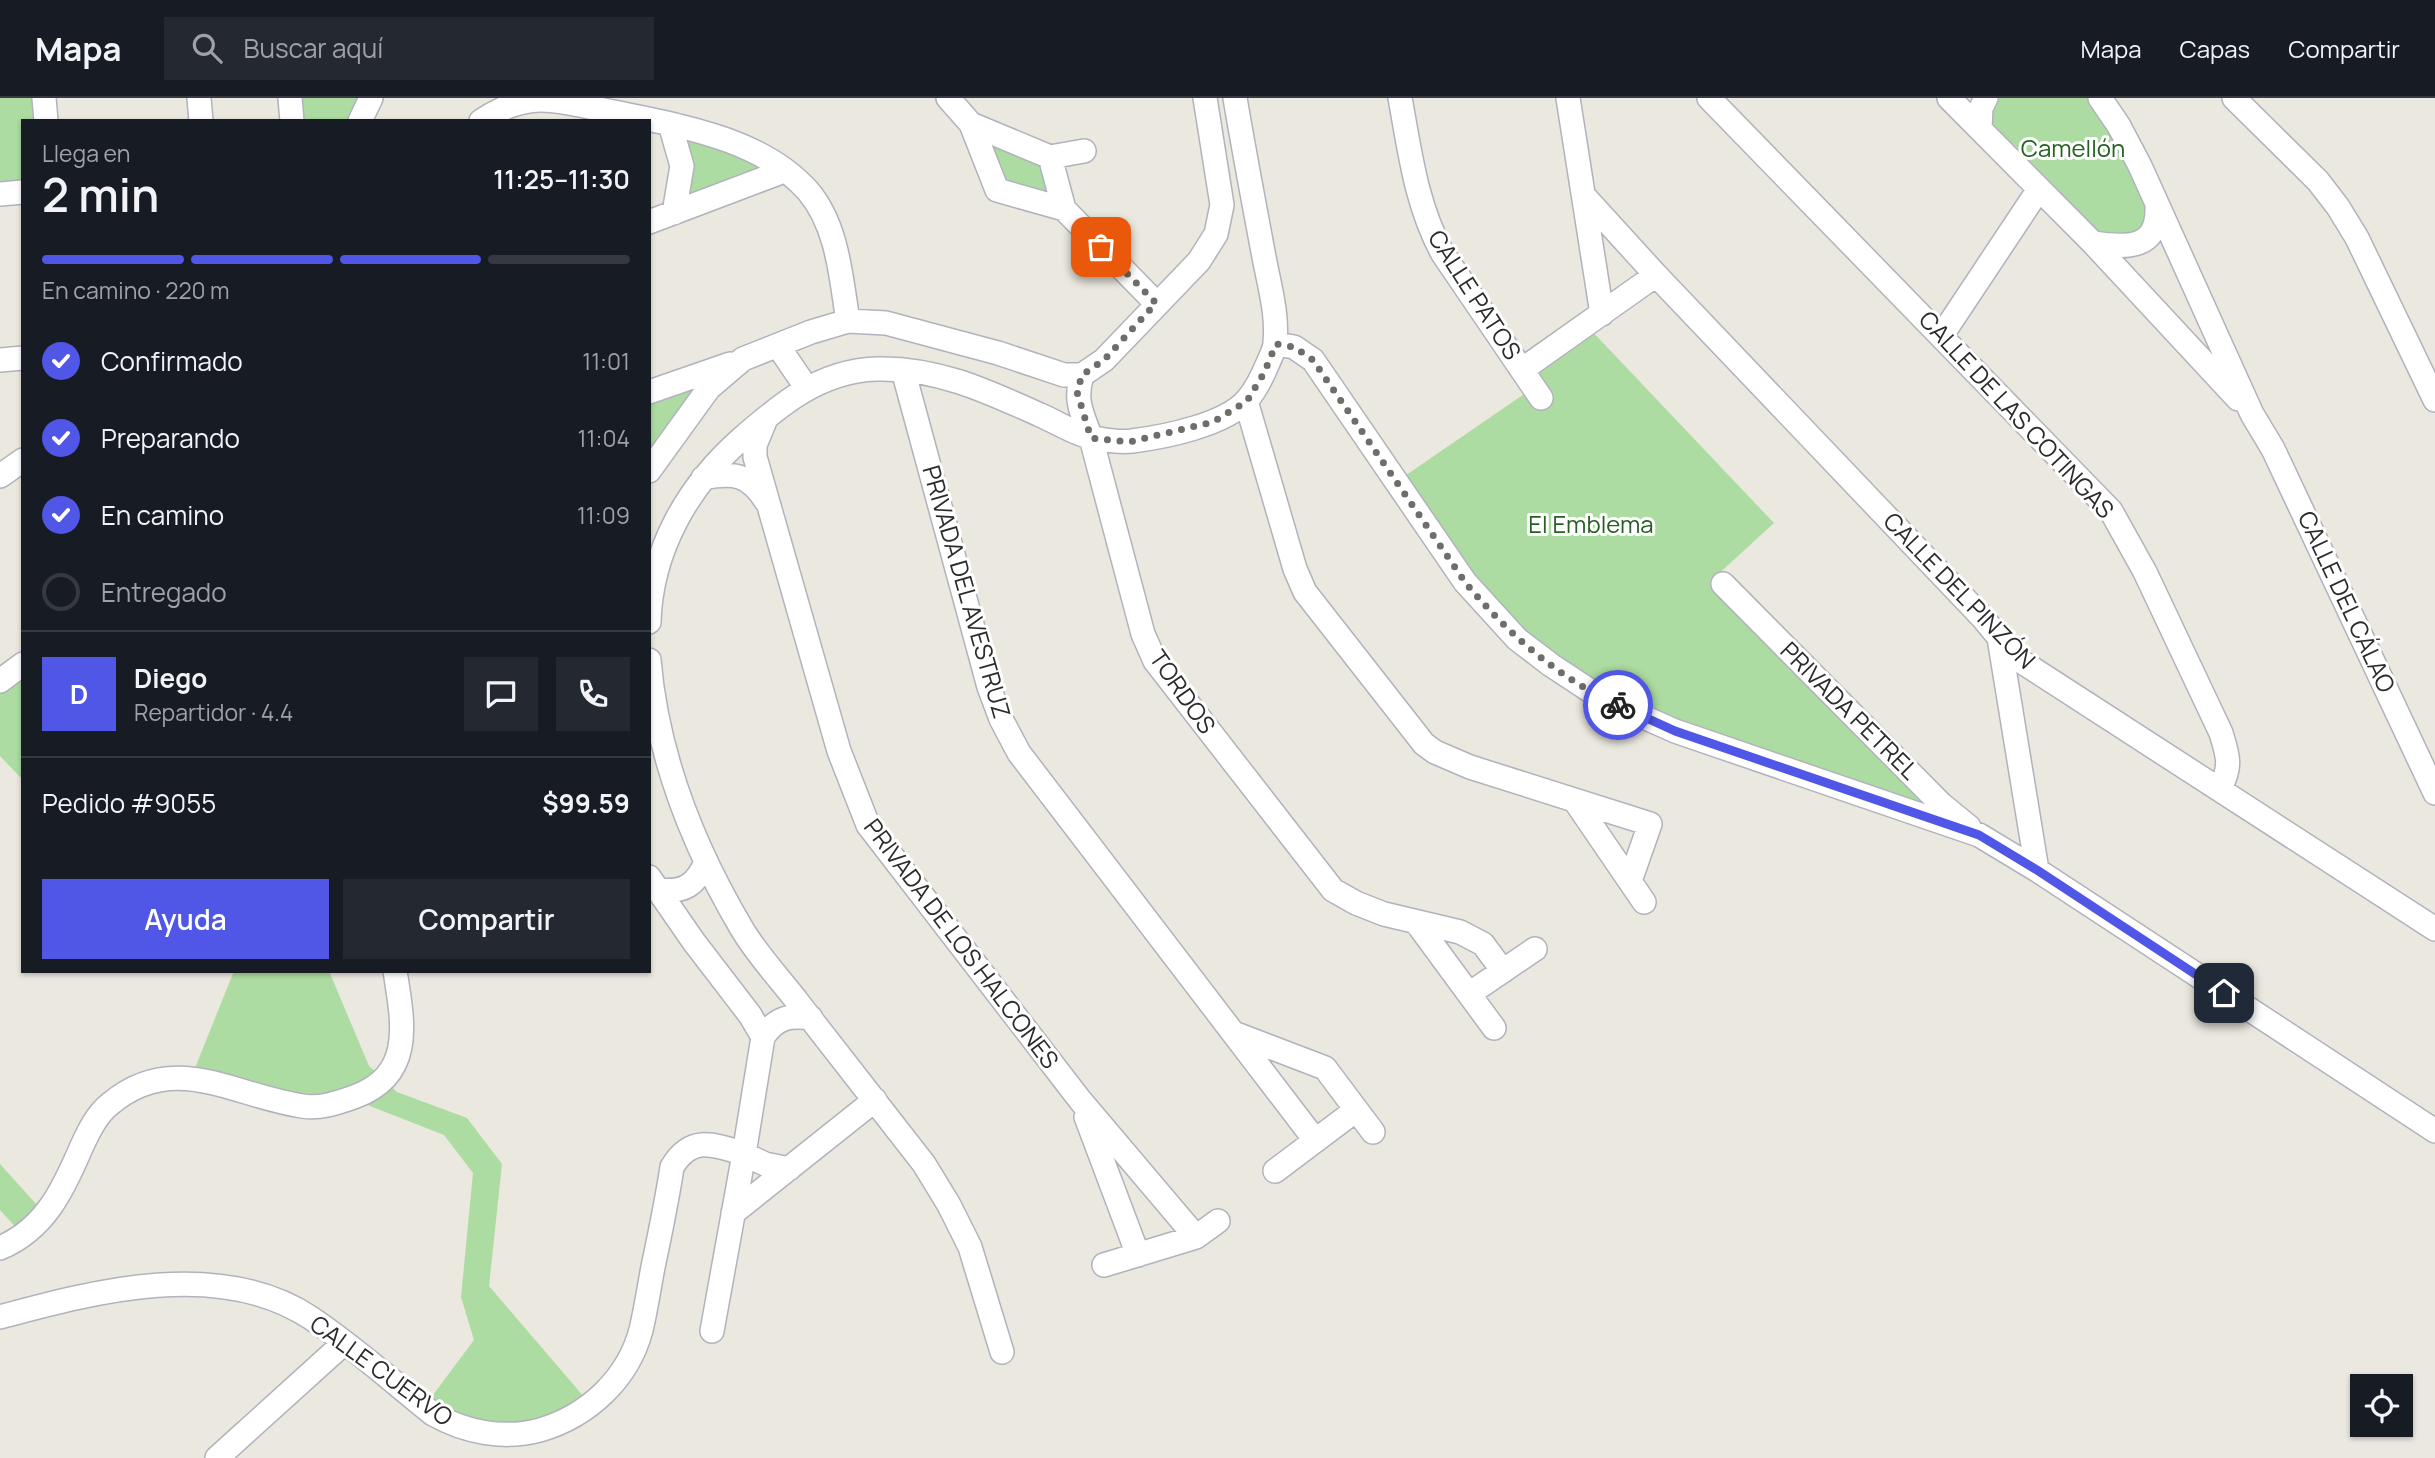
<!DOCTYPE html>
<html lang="es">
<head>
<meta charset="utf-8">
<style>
  :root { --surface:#171b24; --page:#242831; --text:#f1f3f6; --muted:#9ea1a6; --line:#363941; --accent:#5056e6 }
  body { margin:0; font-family:Manrope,sans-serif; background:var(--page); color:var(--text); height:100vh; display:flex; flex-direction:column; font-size:26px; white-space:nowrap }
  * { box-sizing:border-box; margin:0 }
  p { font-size:23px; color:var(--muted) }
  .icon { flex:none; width:38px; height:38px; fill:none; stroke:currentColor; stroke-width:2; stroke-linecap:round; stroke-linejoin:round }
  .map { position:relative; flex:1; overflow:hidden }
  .sheet { position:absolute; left:21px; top:21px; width:630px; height:854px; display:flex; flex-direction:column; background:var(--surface); border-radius:0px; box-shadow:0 2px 5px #0004 }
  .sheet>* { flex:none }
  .tools { position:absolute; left:2350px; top:1276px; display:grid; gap:14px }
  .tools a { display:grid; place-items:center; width:63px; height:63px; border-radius:0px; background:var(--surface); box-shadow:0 2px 5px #0004; font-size:35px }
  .pin { position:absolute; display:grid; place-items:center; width:60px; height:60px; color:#fff; margin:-30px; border-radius:14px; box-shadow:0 4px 10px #0006 }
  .courier { position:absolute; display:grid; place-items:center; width:70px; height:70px; margin:-35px; border:5px solid #5056e6; border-radius:50%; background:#fff; color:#222; box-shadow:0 2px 9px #0007 }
  .headline em { font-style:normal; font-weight:600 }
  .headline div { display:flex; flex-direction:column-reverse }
  .headline { display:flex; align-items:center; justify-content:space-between; height:119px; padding:0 21px }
  h1 { font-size:46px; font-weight:600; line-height:52px }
  .bar { display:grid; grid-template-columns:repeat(4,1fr); gap:10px 7px; align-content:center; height:84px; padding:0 21px }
  .bar i { height:9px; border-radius:5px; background:var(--line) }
  .bar .on { background:var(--accent) }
  .bar p { grid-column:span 4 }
  .line { display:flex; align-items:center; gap:18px; padding:0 21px; border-top:2px solid var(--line) }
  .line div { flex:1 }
  .round { display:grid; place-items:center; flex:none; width:74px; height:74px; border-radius:0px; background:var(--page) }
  ol { padding:0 21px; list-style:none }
  li { display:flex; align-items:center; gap:21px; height:77px }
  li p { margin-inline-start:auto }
  li .icon { padding:7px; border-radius:50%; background:var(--accent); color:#fff; stroke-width:4 }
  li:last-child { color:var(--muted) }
  li i { width:38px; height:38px; border:4px solid var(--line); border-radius:50% }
  .cta { display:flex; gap:14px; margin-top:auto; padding:14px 21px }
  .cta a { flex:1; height:80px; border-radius:0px; background:var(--accent); color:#fff; font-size:28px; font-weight:600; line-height:80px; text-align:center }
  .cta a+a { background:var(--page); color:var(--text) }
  header { display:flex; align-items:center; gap:42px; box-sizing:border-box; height:98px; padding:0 35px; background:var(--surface); border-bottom:2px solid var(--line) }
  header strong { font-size:33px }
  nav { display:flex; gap:38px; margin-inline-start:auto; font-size:24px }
  .search { width:490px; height:63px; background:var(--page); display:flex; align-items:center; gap:18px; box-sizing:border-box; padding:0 24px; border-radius:0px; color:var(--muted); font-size:26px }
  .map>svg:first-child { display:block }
</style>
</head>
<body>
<header>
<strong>Mapa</strong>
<div class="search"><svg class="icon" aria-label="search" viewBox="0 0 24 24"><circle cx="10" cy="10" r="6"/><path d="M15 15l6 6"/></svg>Buscar aquí</div>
<nav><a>Mapa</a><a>Capas</a><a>Compartir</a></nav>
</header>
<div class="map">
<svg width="2435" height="1360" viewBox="0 0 2435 1360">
  <rect width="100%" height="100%" fill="#ebe8df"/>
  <path fill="#acdca1" d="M0,0h44l2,23h-23v71l-23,2z
    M290,0h81l-11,23h-68z
    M1986,0h114l40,68 11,69 -58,8 -113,-114z
    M670,26l114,47 -110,42z
    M971,26l79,33 14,52 -67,-19z
    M1586,227l188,198 -60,55 265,257 -304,-104 -158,-92 -121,-157 137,-94 -10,-19z
    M743,261l-94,112v-79z
    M23,566v116l-23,-24v-75z
    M234,873h95l40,95 28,26 70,26 35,46 -13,122 102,119 -62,27 -105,-25 50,-67 -13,-43 12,-124 -29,-38 -74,-29 -10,-11 -27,10 -142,-27z
    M0,1066l46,51 -23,20 -23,-25z"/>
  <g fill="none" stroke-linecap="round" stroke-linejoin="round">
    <g stroke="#b2b2bd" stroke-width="26">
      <path id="minor" d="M44,0l2,23
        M199,0l2,23
        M290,0l2,23
        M948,0l23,26 26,66 67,19
        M1400,0c10,54 16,107 43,156l98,144
        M1568,0l34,216
        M1709,0l402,413 34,61 76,161c7,23 11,33 -1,55
        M1949,0l144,145 145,156
        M2100,0l19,28 21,40 112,248 21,35 162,344
        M2234,0l84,83 20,26 19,31 78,162
        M360,23l11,-23
        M481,23c18,-12 38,-21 60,-21 24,0 49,8 73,12 65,14 147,26 194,79 30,35 33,87 40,130
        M670,26l12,42 -8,47
        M971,26l79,33 14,52 92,94
        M1980,31l1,-21 5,-10
        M1050,59l34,-6
        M0,96l23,-2
        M1584,98l72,79 326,342 34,41 419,271
        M649,124l135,-51
        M2093,145c34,5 66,7 64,-38
        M1942,237l97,-146
        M1276,246l18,3 19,13 152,222 52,57 34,26 50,33 74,33 304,104 58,35 398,261
        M778,248l28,41
        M0,262l23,-2
        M1523,271l133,-94
        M903,272l86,317 12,32 18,34 296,387
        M1082,277c-8,26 0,38 9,63l52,196 12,27 178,229 23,13 28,11 76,18 23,12 20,27
        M649,294l81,-28
        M1246,303l49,168 10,23 119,152 11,8 35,15 180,57 -20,57
        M765,323l-10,24v12l84,294 29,74 212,275 116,137
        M649,373l60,-83 34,-29 68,-27 37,-11 38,2 112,30 66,22h18l22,-15 95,-99 17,-27 6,-29 -17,-107
        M0,378l23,-16
        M703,380c31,-6 46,-4 63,23
        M1723,486l218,220 28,23
        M649,524c2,-72 39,-136 92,-183 40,-35 79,-68 135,-70 60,-2 111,22 164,46 17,7 36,20 54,23 12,2 26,5 38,3 32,-4 93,-16 115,-41 9,-10 16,-25 21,-37 3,-7 7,-14 7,-21 3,-27 -6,-58 -11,-85 -10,-53 -20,-106 -29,-159
        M1999,540l38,232
        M649,562c8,95 45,188 93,269 16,27 39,51 58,76 41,53 83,106 124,159l25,41 21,42 32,105
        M0,583l23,-17
        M1575,703l69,101
        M649,779l45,65 56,73 13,22 -19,117 21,10 24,5
        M658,792c26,3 38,-5 48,-28
        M1416,824l78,106
        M1469,896l66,-45
        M1236,936l89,34 48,64
        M763,939c13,-19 25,-22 48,-19
        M1086,1019l52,138
        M1275,1073l81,-61
        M733,1115l142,-113
        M0,1150c45,-19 63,-58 81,-100 7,-15 15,-33 29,-44 64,-54 124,-8 192,2 18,3 35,-3 52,-9 61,-22 49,-75 41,-126
        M1104,1167l92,-28 22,-16
        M0,1219c96,-26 220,-59 311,1 42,28 82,64 122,96 32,18 70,26 107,16 48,-14 88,-51 101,-100 5,-21 8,-42 12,-63 7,-33 14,-66 19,-100 19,-32 41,-23 72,-13l-32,177
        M217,1360l126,-114"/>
    </g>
    <use href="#minor" stroke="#fff" stroke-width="23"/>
  </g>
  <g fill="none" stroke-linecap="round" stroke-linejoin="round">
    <path stroke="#6e6d6a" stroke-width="7" stroke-dasharray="0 12.6" d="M1101,149l55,56 -52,57 -22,15 -5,17 14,46 38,4 84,-20 34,-21 17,-28 12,-29 18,3 19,13 152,222c42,51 93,96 153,123"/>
    <path stroke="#5056e6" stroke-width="9" d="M1618,607l57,26 304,104 58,35 187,123"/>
  </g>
  <g text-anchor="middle" stroke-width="6" stroke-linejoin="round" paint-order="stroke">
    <g font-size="24" fill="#266022" stroke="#fff">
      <text x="2073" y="59">Camellón</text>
      <text x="1591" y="435">El Emblema</text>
    </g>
    <g font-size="24" fill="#2b2b2b" stroke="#fff">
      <text transform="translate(1474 197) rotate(57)" y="8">CALLE PATOS</text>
      <text transform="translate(2016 317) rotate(47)" y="8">CALLE DE LAS COTINGAS</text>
      <text transform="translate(1959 493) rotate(46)" y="8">CALLE DEL PINZÓN</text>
      <text transform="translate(966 494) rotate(74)" y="8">PRIVADA DEL AVESTRUZ</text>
      <text transform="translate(2346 504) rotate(65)" y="8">CALLE DEL CÁLAO</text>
      <text transform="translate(1182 594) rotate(55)" y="8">TORDOS</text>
      <text transform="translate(1849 613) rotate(45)" y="8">PRIVADA PETREL</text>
      <text transform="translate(961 846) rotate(53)" y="8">PRIVADA DE LOS HALCONES</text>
      <text transform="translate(381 1273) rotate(36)" y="8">CALLE CUERVO</text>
    </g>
  </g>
</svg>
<div class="tools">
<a><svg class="icon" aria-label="locate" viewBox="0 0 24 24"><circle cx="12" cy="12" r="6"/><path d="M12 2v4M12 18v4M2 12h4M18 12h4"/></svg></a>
</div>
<div class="pin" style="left:1101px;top:149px;background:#ea580c"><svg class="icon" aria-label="bag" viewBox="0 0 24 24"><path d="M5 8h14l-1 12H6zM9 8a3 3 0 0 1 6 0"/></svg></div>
<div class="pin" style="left:2224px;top:895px;background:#1f2937"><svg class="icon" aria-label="home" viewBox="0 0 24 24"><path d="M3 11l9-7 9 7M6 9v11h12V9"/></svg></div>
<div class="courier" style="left:1618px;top:607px"><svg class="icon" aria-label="bike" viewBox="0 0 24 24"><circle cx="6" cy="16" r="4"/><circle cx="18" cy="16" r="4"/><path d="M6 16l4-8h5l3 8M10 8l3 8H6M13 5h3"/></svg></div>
<section class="sheet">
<div class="headline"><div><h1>2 min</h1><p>Llega en</p></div><em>11:25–11:30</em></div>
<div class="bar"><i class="on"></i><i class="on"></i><i class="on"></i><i></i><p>En camino · 220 m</p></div>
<ol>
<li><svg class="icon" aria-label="check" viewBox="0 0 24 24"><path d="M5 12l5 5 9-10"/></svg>Confirmado<p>11:01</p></li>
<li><svg class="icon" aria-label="check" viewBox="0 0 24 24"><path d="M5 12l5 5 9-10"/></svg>Preparando<p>11:04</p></li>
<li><svg class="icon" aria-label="check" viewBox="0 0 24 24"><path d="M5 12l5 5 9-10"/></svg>En camino<p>11:09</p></li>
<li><i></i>Entregado</li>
</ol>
<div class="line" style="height:126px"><b class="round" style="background:var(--accent);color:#fff">D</b><div><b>Diego</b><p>Repartidor · 4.4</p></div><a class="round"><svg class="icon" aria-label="chat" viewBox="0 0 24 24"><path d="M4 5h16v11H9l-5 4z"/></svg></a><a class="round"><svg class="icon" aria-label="phone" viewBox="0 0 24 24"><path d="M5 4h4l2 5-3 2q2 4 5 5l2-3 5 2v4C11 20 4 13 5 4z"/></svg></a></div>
<div class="line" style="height:91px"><div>Pedido #9055</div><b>$99.59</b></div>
<div class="cta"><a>Ayuda</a><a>Compartir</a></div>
</section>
</div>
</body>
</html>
